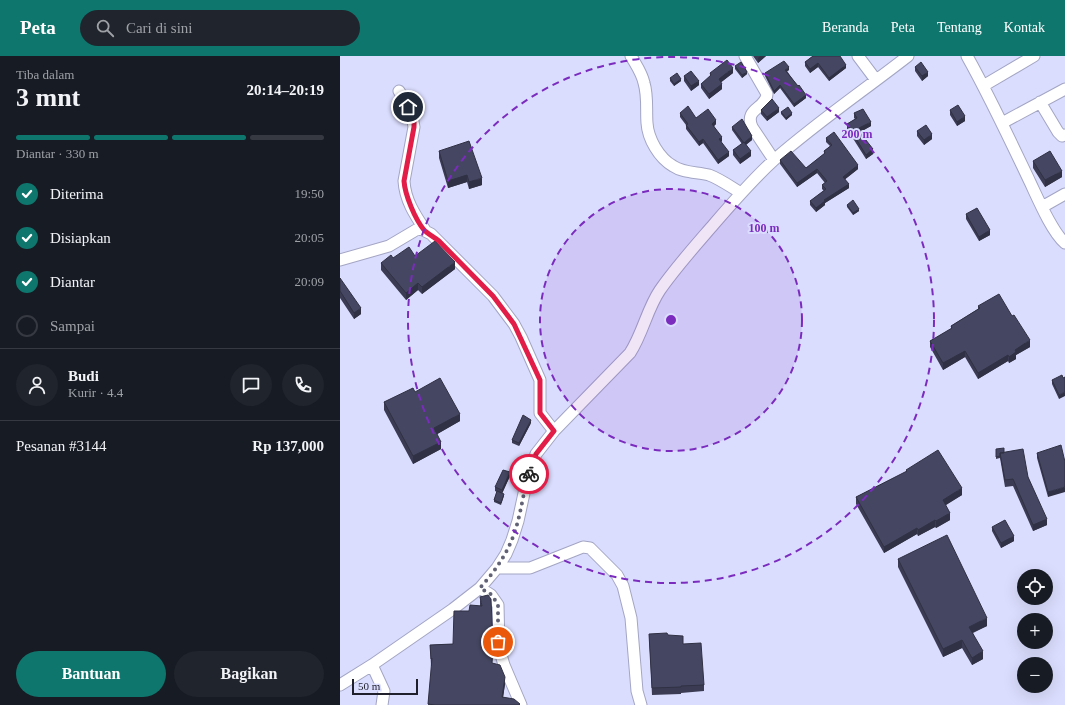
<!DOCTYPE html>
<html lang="id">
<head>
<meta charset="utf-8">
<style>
  :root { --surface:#171b24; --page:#20242c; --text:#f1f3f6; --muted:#9ea1a6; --line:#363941; --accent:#0f766e }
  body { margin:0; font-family:"Times New Roman",serif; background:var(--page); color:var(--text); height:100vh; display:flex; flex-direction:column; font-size:15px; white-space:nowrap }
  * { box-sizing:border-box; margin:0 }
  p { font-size:13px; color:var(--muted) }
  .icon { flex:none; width:22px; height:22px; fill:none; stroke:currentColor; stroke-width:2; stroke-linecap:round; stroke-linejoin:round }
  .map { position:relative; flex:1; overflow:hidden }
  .sheet { display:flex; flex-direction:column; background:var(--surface); width:340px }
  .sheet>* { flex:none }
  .controls { position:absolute; left:677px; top:513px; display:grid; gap:8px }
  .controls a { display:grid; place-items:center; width:36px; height:36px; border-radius:50%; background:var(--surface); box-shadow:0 4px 16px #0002; font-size:20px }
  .scale { position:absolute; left:12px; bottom:10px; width:66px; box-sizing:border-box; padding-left:4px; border:2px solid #1f202c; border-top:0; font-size:11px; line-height:14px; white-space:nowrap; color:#1f202c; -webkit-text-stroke:3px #dbddfe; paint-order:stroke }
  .pin { position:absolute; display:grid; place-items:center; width:34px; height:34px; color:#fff; margin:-17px; border:2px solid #fff; border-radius:50%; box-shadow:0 1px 4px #0007 }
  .courier { position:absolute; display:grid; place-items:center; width:40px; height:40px; margin:-20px; border:3px solid #e11d48; border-radius:50%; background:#fff; color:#222; box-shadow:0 1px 5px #0007 }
  .summary em { font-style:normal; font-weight:800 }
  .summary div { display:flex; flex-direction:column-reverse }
  .summary { display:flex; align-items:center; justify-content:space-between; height:68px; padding:0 16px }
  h1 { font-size:26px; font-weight:800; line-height:30px }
  .bar { display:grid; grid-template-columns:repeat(4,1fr); gap:6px 4px; align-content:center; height:48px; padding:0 16px }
  .bar i { height:5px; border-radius:3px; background:var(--line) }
  .bar .active { background:var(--accent) }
  .bar p { grid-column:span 4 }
  .line { display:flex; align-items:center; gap:10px; padding:0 16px; border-top:1px solid var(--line) }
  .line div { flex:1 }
  .round { display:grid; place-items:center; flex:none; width:42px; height:42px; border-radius:21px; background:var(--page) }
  ol { padding:0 16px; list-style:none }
  li { display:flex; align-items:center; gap:12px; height:44px }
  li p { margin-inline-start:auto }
  li .icon { padding:4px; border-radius:50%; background:var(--accent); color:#fff; stroke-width:4 }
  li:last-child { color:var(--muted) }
  li i { width:22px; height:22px; border:2px solid var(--line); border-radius:50% }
  .primary-button { display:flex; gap:8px; margin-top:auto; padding:8px 16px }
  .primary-button a { flex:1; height:46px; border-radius:24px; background:var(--accent); color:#fff; font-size:16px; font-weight:800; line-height:46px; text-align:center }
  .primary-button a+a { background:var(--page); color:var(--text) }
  header { display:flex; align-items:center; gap:24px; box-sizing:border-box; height:56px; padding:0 20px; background:var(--accent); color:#fff }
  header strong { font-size:19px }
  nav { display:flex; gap:22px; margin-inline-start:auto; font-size:14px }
  .search { width:280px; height:36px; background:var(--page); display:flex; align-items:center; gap:10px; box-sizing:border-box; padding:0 14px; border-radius:22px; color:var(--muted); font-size:15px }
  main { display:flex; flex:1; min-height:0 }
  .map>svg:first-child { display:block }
</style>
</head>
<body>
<header>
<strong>Peta</strong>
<div class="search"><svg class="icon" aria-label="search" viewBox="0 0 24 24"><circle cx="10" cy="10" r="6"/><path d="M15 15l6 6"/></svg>Cari di sini</div>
<nav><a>Beranda</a><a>Peta</a><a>Tentang</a><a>Kontak</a></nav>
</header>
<main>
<section class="sheet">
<div class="summary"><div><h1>3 mnt</h1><p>Tiba dalam</p></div><em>20:14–20:19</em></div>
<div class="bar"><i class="active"></i><i class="active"></i><i class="active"></i><i></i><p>Diantar · 330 m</p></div>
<ol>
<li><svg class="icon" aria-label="check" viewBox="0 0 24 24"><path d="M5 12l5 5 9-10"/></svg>Diterima<p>19:50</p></li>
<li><svg class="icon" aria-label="check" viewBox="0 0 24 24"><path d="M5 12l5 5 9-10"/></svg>Disiapkan<p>20:05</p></li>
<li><svg class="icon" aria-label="check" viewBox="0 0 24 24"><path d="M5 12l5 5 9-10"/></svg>Diantar<p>20:09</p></li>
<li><i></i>Sampai</li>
</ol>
<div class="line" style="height:72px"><a class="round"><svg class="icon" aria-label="person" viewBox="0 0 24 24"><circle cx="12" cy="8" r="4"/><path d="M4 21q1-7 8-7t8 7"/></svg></a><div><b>Budi</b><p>Kurir · 4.4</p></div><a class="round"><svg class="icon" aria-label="chat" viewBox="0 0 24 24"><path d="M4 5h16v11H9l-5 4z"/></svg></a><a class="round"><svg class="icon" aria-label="phone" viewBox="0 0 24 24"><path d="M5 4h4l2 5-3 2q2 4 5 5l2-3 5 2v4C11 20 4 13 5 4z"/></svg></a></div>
<div class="line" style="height:52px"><div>Pesanan #3144</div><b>Rp 137,000</b></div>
<div class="primary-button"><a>Bantuan</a><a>Bagikan</a></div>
</section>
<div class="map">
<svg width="725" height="649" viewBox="0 0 725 649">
  <rect width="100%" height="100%" fill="#dbddfe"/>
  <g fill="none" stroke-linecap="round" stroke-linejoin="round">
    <g stroke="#a3a5c4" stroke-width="13">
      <path id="minor" d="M291,0c5,9 11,17 13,27 4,13 2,27 3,40 1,16 12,35 26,43 10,7 24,6 36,9 11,4 22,12 32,18
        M405,0l22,38c-1,15 -23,14 -15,33l22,33
        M518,0l18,24
        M627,0c23,41 43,84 63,126 8,17 22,50 35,61
        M643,30l51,-30
        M59,35c7,12 14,22 15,36l-10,54c1,19 11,34 21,49
        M700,46l18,30 4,4 3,-1
        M662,67l63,-34
        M702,151l23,-13
        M0,204l49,-14 27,-16 5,-1 10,5 62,62 21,28 7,13 19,43v33l14,18
        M157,512h33l53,-21 7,1 27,27 6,11 8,32 6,73 4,14
        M140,532l11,7 7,10 1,43 5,17 17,40
        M32,609l12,26 -2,14
        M0,629l32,-20 81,-56 27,-21 17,-20 9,-14 6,-14 6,-19 8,-37 10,-30 18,-23 76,-78c13,-20 17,-44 30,-63 16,-23 35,-44 54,-66 19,-22 38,-44 60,-64 42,-37 89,-69 134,-104"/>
    </g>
    <use href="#minor" stroke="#fff" stroke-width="11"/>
  </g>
  <path fill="#3b3c53" d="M413,0h13l-8,7z
    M473,0l33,12 -17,13 -11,-14 -8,6 -5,-7v-4z
    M395,10l12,8 -5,4 -7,-9z
    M575,11l13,9 -6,5 -7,-10z
    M449,14l-2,1 19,27 -12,9 -14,-19 -6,6 -9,-18v-3z
    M370,17h23l-12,9 1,7 -13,10 -8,-11v-4l9,-7z
    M344,20l15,9 -8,6 -7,-10z
    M330,22l11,3 -7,5 -4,-5z
    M421,54l18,2 -12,9 -6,-7z
    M610,54l15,11 -8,5 -7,-11z
    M441,56l11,3 -6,5 -5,-6z
    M340,57l36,11 -2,2 8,15 -1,1 8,14 -11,8 -15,-21 -4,3 -13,-17v-4l-6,-8z
    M514,57l17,13 -10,5 2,6 10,17 -7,5 -19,-30v-5l8,-5 -1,-1z
    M392,71l20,13 -6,5 5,11 -11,8 -7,-9v-5l9,-6 -10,-14z
    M577,75l15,8 -8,6 -7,-9z
    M486,82l32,31 -13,10 4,9 -24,15v2l-9,7 -6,-7v-4l14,-10 -2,-2v-4l3,-2 -8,-10 -20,14 -17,-23v-4l26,8 18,-14v-3l6,-5 -4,-4z
    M99,95l43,34 -13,4 -2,-7 -19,6 -9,-30z
    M693,105l29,16 -17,10 -12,-19z
    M507,149l12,6 -6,4 -6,-8z
    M626,158l24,21 -11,6 -13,-22z
    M75,200l40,13 -33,25 -4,-4 -12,10 -25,-30v-7l12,-5z
    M0,222l21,36 -7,5 -14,-21z
    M638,250l52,41 -14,8v4l-7,4 -1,-2 -30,18 -13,-22 -22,13 -13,-23v-6l21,-12v-3l27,-17z
    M723,322l-4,21 -7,-15v-4z
    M75,336l45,29 -23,13 4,15 -28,15 -29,-54v-8z
    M191,367l-12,23 -7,-3v-3z
    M656,393l8,4 24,24 19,48 -14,6 -20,-45 -8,1 -5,-29 -4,1z
    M697,397l28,9 -17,35 -11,-39z
    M566,414l56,25 -17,10 5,15 -14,8 -1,-1 -17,9 -1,-2 -33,19 -28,-49v-7l50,-25z
    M170,420l-8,17 2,3 -3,9 -7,-3v-2l3,-8 -2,-1v-4z
    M652,471l22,14 -13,7 -9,-17z
    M558,503l89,67 -14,7 10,26 -11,6 -10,-17 -19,9 -45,-90z
    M140,541l13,56 -1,10 13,21 -2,13 17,8h-92l4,-39h-1l-1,-21 23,-1 16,-33 11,-5z
    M309,578l19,1 15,9 21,41v6l-23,2v1l-29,1z"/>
  <path fill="#303144" d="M420,0h6l-8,7v-5z
    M478,7v4l-8,6v-4z
    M506,9v3l-17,13v-3z
    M449,11v3l-4,3v-3z
    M393,12v5l-14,11v-5z
    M407,16v2l-5,4v-3z
    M588,16v4l-6,5v-5z
    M341,23v2l-7,5v-2z
    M359,25v4l-8,6v-5z
    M382,28v5l-13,10v-5z
    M440,29v3l-6,6v-3z
    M466,39v3l-12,9v-3z
    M439,52v4l-12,9v-4z
    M452,57v2l-6,5v-2z
    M625,60v5l-8,5v-4z
    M376,64v4l-4,4v-4z
    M531,66v4l-12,7v-5z
    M592,78v5l-8,6v-5z
    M412,80v4l-8,6v-3z
    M382,81v4l-3,2v-4z
    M363,83v4l-4,3v-4z
    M533,93v5l-7,5v-4z
    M411,95v5l-11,8v-5z
    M389,96v4l-11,8v-4z
    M518,109v4l-15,12v-4z
    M477,113v4l-20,14v-4z
    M722,115v6l-17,10v-7z
    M127,119v7l-19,6v-7z
    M142,122v7l-13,4v-7z
    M509,128v4l-24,15v2l-9,7v-4l8,-8z
    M519,153v2l-6,4v-2z
    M650,174v5l-11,6v-4z
    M115,206v7l-33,25v-7z
    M78,227v7l-12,10v-7z
    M21,252v6l-7,5v-6z
    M690,284v7l-14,8v4l-7,4v-6l6,-7z
    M625,295v6l-22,13v-7z
    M668,299v6l-30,18v-6z
    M725,336v4l-6,3v-4z
    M120,358v7l-26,15v-8z
    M191,364v3l-12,23v-3z
    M101,386v7l-28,15v-8z
    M170,416v4l-8,18v-4z
    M725,431v5l-17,5v-5z
    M622,432v7l-19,12v-7z
    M610,457v7l-14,8v-7z
    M707,463v6l-14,6v-6z
    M595,464v7l-17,9v-6z
    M577,472v6l-33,19v-6z
    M674,480v5l-13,7v-5z
    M647,562v8l-18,8v-7z
    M622,584v8l-19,9v-8z
    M643,595v8l-11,6v-7z
    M165,621v7l-3,21v-8z"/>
  <path fill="#454661" stroke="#303144" d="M473,0h27l6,9 -17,13 -11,-15 -8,6 -5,-7z
    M387,4l6,8 -14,11 3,5 -13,10 -8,-10 10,-9 -1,-2z
    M444,5l5,6 -4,3 13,16 1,-1 7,10 -12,9 -14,-19 -6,6 -9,-18z
    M401,6l6,10 -5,3 -7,-9z
    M581,6l7,10 -6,4 -7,-9z
    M351,15l8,10 -8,5 -7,-10z
    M337,17l4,6 -7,5 -4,-6z
    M432,43l7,9 -12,9 -6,-7z
    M618,49l7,11 -8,6 -7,-12z
    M348,50l8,12 12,-9 8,11 -4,4 10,13 -3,2 10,13 -11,8 -15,-21 -4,3 -13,-17 2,-1 -8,-11z
    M448,51l4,6 -6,5 -5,-6z
    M523,53l8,13 -12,6 4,6 -1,1 11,14 -7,6 -19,-31 10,-6 -3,-5z
    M402,63l10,17 -8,7 -12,-16z
    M586,69l6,9 -8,6 -7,-9z
    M494,76l24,33 -15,12 6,7 -25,16 1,1 -9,7 -6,-7 16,-12 -4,-4 5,-4 -10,-12 -20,14 -17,-23 11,-9 15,17 19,-15 -1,-2 8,-6 -6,-7z
    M129,85l13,37 -13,4 -2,-7 -19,6 -9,-30z
    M404,86l7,9 -11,8 -7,-9z
    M710,95l12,20 -17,9 -12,-19z
    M513,144l6,9 -6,4 -6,-8z
    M637,152l13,22 -11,7 -13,-23z
    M95,185l20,21 -33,25 -4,-4 -12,10 -25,-30 10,-8 2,3 16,-11 6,9z
    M0,222l21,30 -7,5 -14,-22z
    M659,238l13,22 2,-1 16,25 -15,10 1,2 -7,5 -1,-2 -30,18 -13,-22 -22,12 -13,-22 22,-13 -1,-2 29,-18 -2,-2z
    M722,319l1,3 2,-1v15l-6,3 -7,-15z
    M100,322l20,36 -26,14 7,14 -28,14 -29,-54 29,-14 2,4z
    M183,359l8,5 -12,23 -7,-3z
    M721,389l4,17v25l-17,5 -11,-39z
    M664,392v5h-4v3l-4,1v-8z
    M683,393l5,28 19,42 -14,6 -20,-46 -8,1 -5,-27z
    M598,394l24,38 -19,12 7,13 -14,8 -1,-1 -17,10 -1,-2 -33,19 -28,-50 51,-26 -1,-1z
    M163,414l7,2 -8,18 -7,-3z
    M157,435l7,3 -3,9 -7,-3z
    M665,464l9,16 -13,7 -9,-16z
    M607,479l40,83 -18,9 14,24 -11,7 -10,-18 -19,9 -45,-90z
    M148,539l3,4 2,46 -1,18 8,2 5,12 -3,20 12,2 6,5 -1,1h-84l-7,-1 4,-46 -1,1 -1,-14 23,-1 1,-33h15l1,-6 12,1 -2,-9z
    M327,577l1,2 15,1v8l18,-1 3,42 -23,1v1l-29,1 -3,-54z"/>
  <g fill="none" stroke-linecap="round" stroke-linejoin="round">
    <path stroke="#616276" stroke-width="4" stroke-dasharray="0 7.2" d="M158,586v-37l-6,-10 -12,-7c15,-17 28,-35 35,-57 6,-18 8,-38 14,-57"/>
    <path stroke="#e11d48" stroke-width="5" d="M68,51l6,13v7l-10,54c1,14 11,38 20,49 4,4 10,7 15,11l54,55 21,28 26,56v33l14,18 -18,23 -7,20"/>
  </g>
  <circle cx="331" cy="264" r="131" fill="#7b2cbf" fill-opacity=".12"/>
  <g fill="none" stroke="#7b2cbf" stroke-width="2" stroke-dasharray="7 5">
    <circle cx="331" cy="264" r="131"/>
    <circle cx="331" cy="264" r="263"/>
  </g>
  <circle cx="331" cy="264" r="6" fill="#7b2cbf" stroke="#dbddfe" stroke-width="2"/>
  <g font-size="12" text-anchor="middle" font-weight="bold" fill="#7b2cbf" stroke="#dbddfe" stroke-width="4" stroke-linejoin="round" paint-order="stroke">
    <text x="517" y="82">200 m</text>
    <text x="424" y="176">100 m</text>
  </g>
</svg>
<div class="controls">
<a><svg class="icon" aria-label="locate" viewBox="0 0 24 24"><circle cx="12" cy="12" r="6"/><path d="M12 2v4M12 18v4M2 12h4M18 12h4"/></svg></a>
<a>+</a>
<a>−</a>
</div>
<div class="scale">50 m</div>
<div class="pin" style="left:158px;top:586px;background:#ea580c"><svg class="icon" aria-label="bag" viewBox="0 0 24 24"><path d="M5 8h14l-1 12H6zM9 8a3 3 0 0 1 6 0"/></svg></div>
<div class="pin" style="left:68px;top:51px;background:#1f2937"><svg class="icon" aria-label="home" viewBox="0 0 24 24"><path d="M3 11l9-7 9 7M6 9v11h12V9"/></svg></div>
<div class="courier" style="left:189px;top:418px"><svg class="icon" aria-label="bike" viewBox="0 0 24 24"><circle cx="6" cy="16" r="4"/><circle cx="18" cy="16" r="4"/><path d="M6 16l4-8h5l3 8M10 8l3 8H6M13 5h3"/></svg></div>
</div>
</main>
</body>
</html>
